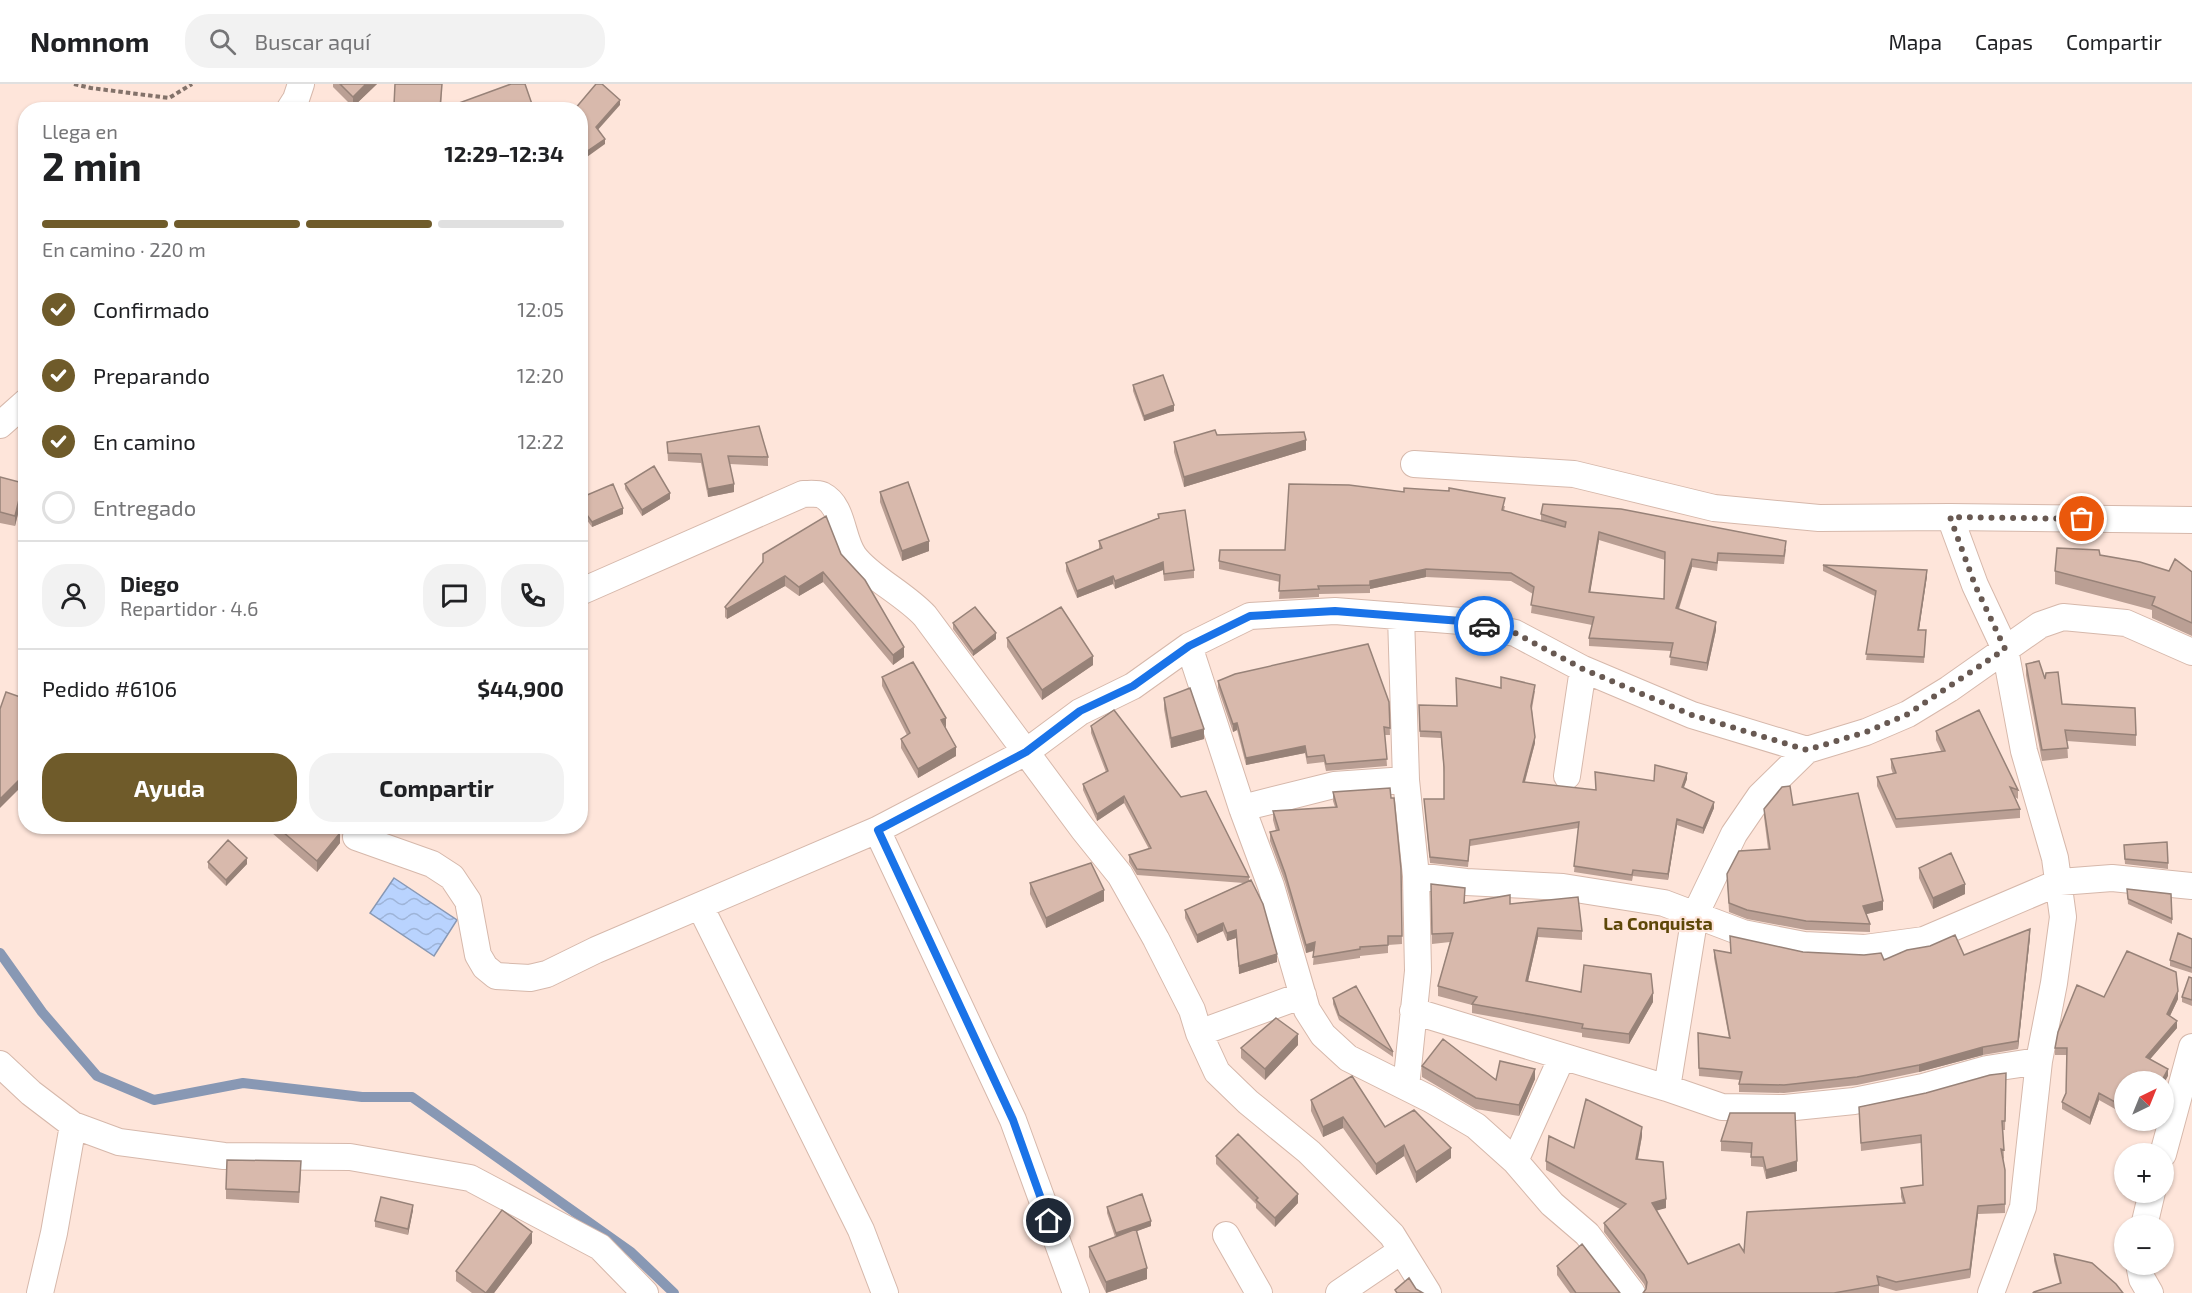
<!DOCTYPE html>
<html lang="es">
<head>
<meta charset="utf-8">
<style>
  :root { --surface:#fff; --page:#f2f2f2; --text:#202124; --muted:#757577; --line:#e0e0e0; --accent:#6f5b2a }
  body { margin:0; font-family:"Exo 2",sans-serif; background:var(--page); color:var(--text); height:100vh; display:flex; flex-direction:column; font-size:22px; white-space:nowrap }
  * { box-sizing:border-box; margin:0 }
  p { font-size:20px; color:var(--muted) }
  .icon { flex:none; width:33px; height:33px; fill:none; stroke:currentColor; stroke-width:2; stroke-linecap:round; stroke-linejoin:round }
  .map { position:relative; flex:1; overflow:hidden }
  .details { position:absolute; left:18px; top:18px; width:570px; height:732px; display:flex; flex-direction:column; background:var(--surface); border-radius:24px; box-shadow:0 2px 4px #0004 }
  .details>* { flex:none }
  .needle { width:39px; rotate:43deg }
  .fabs { position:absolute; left:2114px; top:987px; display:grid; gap:12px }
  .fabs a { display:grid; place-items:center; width:60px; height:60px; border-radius:50%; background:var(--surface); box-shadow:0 2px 4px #0004; font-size:30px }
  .pin { position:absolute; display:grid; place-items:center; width:51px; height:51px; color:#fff; margin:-26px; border:3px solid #fff; border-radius:50%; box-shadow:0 2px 6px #0007 }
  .courier { position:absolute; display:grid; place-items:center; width:60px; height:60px; margin:-30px; border:4px solid #1a73e8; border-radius:50%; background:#fff; color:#222; box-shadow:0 2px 8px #0007 }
  .headline em { font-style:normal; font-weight:700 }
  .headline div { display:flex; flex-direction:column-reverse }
  .headline { display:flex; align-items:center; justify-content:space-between; height:102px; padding:0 24px }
  h1 { font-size:39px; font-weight:700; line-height:45px }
  .bar { display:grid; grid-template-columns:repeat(4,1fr); gap:9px 6px; align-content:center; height:72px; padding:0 24px }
  .bar i { height:8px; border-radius:4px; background:var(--line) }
  .bar .on { background:var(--accent) }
  .bar p { grid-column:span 4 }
  .line { display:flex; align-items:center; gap:15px; padding:0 24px; border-top:2px solid var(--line) }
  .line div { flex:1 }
  .round { display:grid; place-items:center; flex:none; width:63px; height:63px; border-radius:24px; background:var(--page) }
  ol { padding:0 24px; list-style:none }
  li { display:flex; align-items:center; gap:18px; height:66px }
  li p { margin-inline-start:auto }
  li .icon { padding:6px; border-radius:50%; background:var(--accent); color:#fff; stroke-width:4 }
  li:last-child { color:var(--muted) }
  li i { width:33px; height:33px; border:3px solid var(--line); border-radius:50% }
  .cta { display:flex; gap:12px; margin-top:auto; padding:12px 24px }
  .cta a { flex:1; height:69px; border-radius:24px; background:var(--accent); color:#fff; font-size:24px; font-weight:700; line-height:69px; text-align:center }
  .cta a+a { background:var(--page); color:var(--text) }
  header { display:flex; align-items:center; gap:36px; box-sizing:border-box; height:84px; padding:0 30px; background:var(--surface); border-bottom:2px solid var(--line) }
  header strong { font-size:28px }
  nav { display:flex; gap:33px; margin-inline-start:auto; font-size:21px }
  .search { width:420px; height:54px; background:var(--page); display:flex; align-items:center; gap:15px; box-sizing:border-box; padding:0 21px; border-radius:24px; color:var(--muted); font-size:22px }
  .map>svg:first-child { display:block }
</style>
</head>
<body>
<header>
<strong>Nomnom</strong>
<div class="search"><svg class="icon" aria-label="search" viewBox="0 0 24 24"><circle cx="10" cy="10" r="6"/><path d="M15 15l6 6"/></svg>Buscar aquí</div>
<nav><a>Mapa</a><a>Capas</a><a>Compartir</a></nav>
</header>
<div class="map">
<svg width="2192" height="1209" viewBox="0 0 2192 1209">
  <defs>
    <pattern id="water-waves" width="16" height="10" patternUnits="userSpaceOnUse" patternTransform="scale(1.5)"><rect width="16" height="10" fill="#b9d3fe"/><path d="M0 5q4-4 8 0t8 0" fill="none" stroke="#9eb4d8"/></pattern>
  </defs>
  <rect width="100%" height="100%" fill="#fee5da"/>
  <path fill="url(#water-waves)" stroke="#8898b4" stroke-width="1.5" d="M394,794l63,42 -23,36 -64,-43z"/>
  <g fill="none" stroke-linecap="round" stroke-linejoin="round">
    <path stroke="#8898b4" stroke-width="10" d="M0,869l42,59 55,64 57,24 89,-17 119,14h50l219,155 43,41"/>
    <g stroke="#d6b8ab" stroke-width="28">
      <path id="street" d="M289,26l7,-11 5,-15
        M0,341l26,-23
        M1414,380l160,10 140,34 105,10 131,-1 242,3
        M1950,433l25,68 30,64 19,102 31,107 8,59 -9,66 -15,78 -16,146 -32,86
        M580,508l223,-98c6,0 14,-1 19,1 22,11 19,43 32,61 15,21 51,38 71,60l158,213 37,46 36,64 36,71 7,23 18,39 31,30 61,50 83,83 36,58
        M1401,532l5,164 10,96 2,95 -12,116
        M1567,692l16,-107
        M1242,724l92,-23 72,-5
        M877,746l136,290 63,173
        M356,753l76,27 20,13 16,24 10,54 7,12 11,9 34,2 17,-4 49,-24 281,-120 149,-78 54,-40 53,-26 56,-40
        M1416,792l50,6 97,5 101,16 79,30 61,12 61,3 59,-8 136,-58 52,-4 80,8
        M700,822l161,324 24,63
        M1413,927l254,77 55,19 63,1 69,-7 69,-14 64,-18 52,-8
        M1199,949l104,-38
        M0,980l31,29 42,32 46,17 105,14 126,1 120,21 130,69 45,46
        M1667,1004l28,-173 39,-81 26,-38 47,-46
        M2163,1070l29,-107
        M1515,1077l47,-104
        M2144,1142l8,-34
        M1226,1151l33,58
        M2139,1180l3,15 8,14
        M40,1209l14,-60 19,-108
        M1339,1209l62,-42
        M1632,1209l-45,-59 -35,-30 -37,-43 -39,-35 -46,-27 -82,-41 -25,-23 -16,-25 -36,-124 -29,-78 -53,-162 61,-30 85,-5 126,10 54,12 68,36 109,46 115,35 59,-18 42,-18 41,-25 91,-64 23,-8 63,6 66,29"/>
    </g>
    <path stroke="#83726a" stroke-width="4" stroke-dasharray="4.5 3" stroke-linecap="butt" d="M74,0l17,4 78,10 23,-14"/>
    <use href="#street" stroke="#fff" stroke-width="26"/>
  </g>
  <path fill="#ba9f94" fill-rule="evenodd" d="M333,0h44l-24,23 -20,-20z
    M395,0h47l-1,26h-47z
    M1133,301l41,26 -30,10 -11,-30z
    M1217,351l89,15 -122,37 -10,-35v-10z
    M667,358l101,15v9l-38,-2 4,28 -26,5 -7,-34 -33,-2z
    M0,393l23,17 -8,32 -15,-3z
    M625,400l45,15 -28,17 -17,-27z
    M880,408l49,59 -27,10 -22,-59z
    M580,414l43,16 -31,13 -12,-16z
    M1505,422l-1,5 37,10v-7l245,35 -2,15 -66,-3 -1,10 -25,-4 -13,42 37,21 -9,41 -37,-6 1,-14 -82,-5v-8l3,-13 -61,-12 2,-19 -22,-13 -85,-4 -56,12v4l-51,1v3l-40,2 1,-17 -61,-13v-8l66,-11zM1599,456l66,20 -1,39 -74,-7z
    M1099,457l95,29v8l-30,3 -1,-11 -48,19 -2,-5 -36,14 -11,-27v-8l33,-14z
    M841,470l63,103 -11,8 -70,-83 -24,14 -14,-10 -58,33 -2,-2v-10l38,-45z
    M2100,471l69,16 23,1v64l-40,-18v-8l-97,-26v-13z
    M1823,481l104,11 -8,54h7l-2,33 -58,-3 9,-64 -52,-25z
    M953,539l43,16 -23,17 -20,-27z
    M1007,554l86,27 -51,35 -35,-53z
    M2026,580l19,15 17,25 74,31v11l-69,-5 1,17 -26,3 -16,-86z
    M882,593l74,79 -38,22 -17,-30v-9l6,-4 -25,-49z
    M1218,597l171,21 1,33h-5l2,31 -61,5 -2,-9 -17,2 -2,-11 -59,12 -9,-35 -4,2 -15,-44z
    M1501,604l34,3 -3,18 3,34 -10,39 70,8 59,-9 33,-2 -4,9 31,20 -11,26 -26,-9 -9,55 -35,-4 -1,5 -58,-9 4,-44 -108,18 -2,21 -38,-4 -6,-64h20v-26l-3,-35 -21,-1 -1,-32 38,1z
    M1164,614l40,41 -33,9 -7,-39z
    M1091,642l90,71 68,80v4l28,81 -38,12 -3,-36 -9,3 -4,-10 -26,12 -12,-25v-8l59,-27 -107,-8 -8,-13v-7l20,-6 -25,-46 -27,18 -14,-31v-6l23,-12 -15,-39z
    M1936,647l82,59v9l-3,-2 5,12v9l-124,10 -19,-42v-9l16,-3 -2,-6v-9l50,-8 -5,-11z
    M1333,708l68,77 1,75 -14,1v8l-28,3v2l-47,7 1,-14 -8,2 -21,-71 -15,-41v-9l6,-1 -3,-11v-9l62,-4 -2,-6z
    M1793,721l90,105 -17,4 4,10v8l-64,-2 -59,-11 -18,-7 -2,-38 41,-25 -4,-32v-8z
    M264,742h72l-1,2 5,15 -23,29z
    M2124,766l44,13v6l-43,-5z
    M208,778l39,2 -21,22 -18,-18z
    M1919,784l46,26 -32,15 -14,-31z
    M1030,799l74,18 -58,27 -16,-34z
    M1431,800l34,13v6l45,1 72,27v9l-44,-3 -10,44 53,11 72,10 -24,42 -47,-7v-4l-110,-20v-8l-34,-9v-10l12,-44 -18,2z
    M2127,805l45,30v5l-44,-20z
    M2030,853l-12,112 -35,6 -64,17 -62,13 -73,8 -45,-1v-8l1,-4 -41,-4 -1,-43 31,5 -15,-80v-8l17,3 72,-1 81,8 80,-5z
    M2192,855v34l-22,-7v-6z
    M2192,894v28l-10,-4v-5z
    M2104,913l74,2 -8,17 7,12 -27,31 18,17 -44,6v32l-25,-14 -9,25 -28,-16v-7l4,-9 1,-38h-12v-7z
    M1333,914l60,54v5l-54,-37 -6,-16z
    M1298,961l-33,35 -24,-22v-10z
    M1422,982l74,14 39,-1 -16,37 -43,-7 -54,-32z
    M2006,989l-1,57h-2l1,29 -1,-1 2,12v43l-27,1 -8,64 -74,13 -17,-5v7h-236l3,-4 -2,-5 -40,-52v-9l16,-14 -74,-39v-9l28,-13 68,-12 -4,23 28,49 -10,2 32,54 56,-12 159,-49 -2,-6v-9l22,-3 -2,-42 -60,8 -2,-44 67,-14z
    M1311,1016l74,27 66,31 -35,25 -12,-27 -28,19 -33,-47 -20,9 -12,-26z
    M1730,1029l67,58 -31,8 -3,-12 -12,-1v-13l-30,-2v-10z
    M2135,1036h8l-2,4z
    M1216,1072l82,47 -23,24 -19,-19v-4l-40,-40z
    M301,1088l-2,31 -73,-4v-10z
    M1107,1123l44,19 -15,5 11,48 -41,14 -17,-36v-10l26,-10 -8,-24z
    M413,1126l-5,25 -33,-8v-6z
    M532,1159l-38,50h-22l-16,-12v-10z
    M2054,1170l69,39 -63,-9 -6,-23z
    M1557,1182l63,27h-50l-13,-18z"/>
  <path fill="#978278" d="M366,0h11l-24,23v-10z
    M620,16v5l-24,27v-5z
    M605,55v5l-25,18v-6z
    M1174,321v6l-30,10v-5z
    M1306,356v10l-122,37v-10z
    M23,399v11l-8,32v-10z
    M734,400v8l-26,5v-8z
    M670,409v6l-28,17v-6z
    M623,424v6l-31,13v-5z
    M1599,448v8l-10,60v-8z
    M929,457v10l-27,10v-10z
    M1692,475v8l-16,49v-8z
    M1163,478v8l-48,19v-8z
    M1426,485v8l-56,12v4v-12z
    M1927,486v6l-9,60v-6z
    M823,488v10l-24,14v-9z
    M785,492v10l-58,33v-10z
    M1113,492v8l-36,14v-7z
    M1716,538v8l-9,41v-8z
    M996,549v6l-23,17v-5z
    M904,563v10l-11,8v-10z
    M1093,572v9l-51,35v-10z
    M946,634v10l-5,-8z
    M1237,639v7l-4,2v-8z
    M1204,645v10l-33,9v-10z
    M1535,653v6l-12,45v-6z
    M1305,662v7l-59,12v-7z
    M956,663v9l-38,22v-9z
    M26,689v9l-26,26v-9z
    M1687,689v6l-5,14v-6z
    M1124,712v7l-27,18v-7z
    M1714,718v6l-11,26v-6z
    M1677,735v6l-9,55v-6z
    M340,749v10l-23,29v-11z
    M247,774v6l-21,22v-6z
    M1965,800v10l-32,15v-11z
    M1104,806v11l-58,27v-10z
    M1883,817v9l-20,5v-9z
    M1223,839v8l-26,12v-8z
    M1538,844v9l-12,53v-9z
    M2030,845v8l-12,112v-8z
    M1236,846v8l-9,3v-8z
    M1315,858v8l-9,3v-8z
    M1277,870v8l-38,12v-8z
    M2178,907v8l-11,23v-8z
    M1653,909v9l-24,42v-10z
    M2177,937v7l-31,36v-7z
    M1298,950v11l-33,35v-11z
    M1983,963v8l-64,17v-7z
    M1535,985v10l-16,37v-11z
    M2168,985v7l-5,9v-3h-2z
    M2099,1009v7l-9,25v-7z
    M1343,1033v11l-20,9v-10z
    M1642,1043v9l-6,32v-9z
    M1404,1061v11l-28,19v-11z
    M1451,1064v10l-35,25v-11z
    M1797,1077v10l-31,8v-9z
    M1298,1110v9l-23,24v-9z
    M1666,1115v9l-14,4v-9z
    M413,1121v5l-5,25v-6z
    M1978,1122v8l-8,64v-9z
    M1151,1137v5l-35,13v-6z
    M532,1148v11l-38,50h-8z
    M1147,1184v11l-41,14v-11z"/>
  <path fill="#d8b9ac" stroke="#978278" stroke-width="1.5" fill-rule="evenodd" d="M340,0h26l-13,13z
    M395,0h47l-2,24 -46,-3z
    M511,0h14l9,26h-86v-3z
    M596,0h6l18,16 -24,27 9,12 -25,17v-46h-6z
    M1163,291l11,30 -30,11 -11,-31z
    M759,342l9,31 -40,-1 6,28 -26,5 -7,-35 -33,-1 -1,-11z
    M1215,346l2,5 87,-3 2,8 -122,37 -10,-35z
    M654,382l16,27 -28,17 -17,-26z
    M0,393l23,6 -8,33 -15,-4z
    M908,398l21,59 -27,10 -22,-59z
    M613,400l10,24 -31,14 -12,-17v-7z
    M1289,400l60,1 55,7v-4l45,3v-3l56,10 -3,12 63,17 1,-5 -25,-8 2,-10 78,5 165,32 -2,15 -66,-3 -1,10 -25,-4 -16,49 40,14 -9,41 -37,-6 3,-14 -84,-5 5,-21 -63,-12 3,-18 -23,-14 -85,-4 -56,12v4l-52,1 1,3 -40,2 1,-16 -61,-14 1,-11h65zM1599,448l66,20 -1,47 -75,-7z
    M1185,426l9,60 -30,4 -1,-12 -48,19 -2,-5 -36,15 -11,-28 36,-15 -3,-7 60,-23 -1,-4z
    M826,432l15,38 24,26 39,67 -11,8 -70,-83 -24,15 -14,-11 -58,33 -2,-2 38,-45v-8z
    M2057,464l42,2 1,5 40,7 29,9 6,-12 17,13v51l-40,-18 3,-8 -100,-26z
    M1823,481l104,5 -9,60h8l-2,27 -58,-3 10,-63z
    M975,523l21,26 -23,18 -20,-28z
    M1061,523l32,49 -51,34 -35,-52z
    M1368,560l21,58 1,26 -6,-1 3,32 -61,5 -2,-9 -17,2 -2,-11 -59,12 -9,-35 -4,1 -15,-43 17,-7z
    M2039,577l6,18 1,-6 12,-1 4,32 73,4 1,27 -71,-5 3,18 -26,2 -16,-86z
    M913,578l33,56 -5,2 15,27 -38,22 -17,-30 9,-6 -28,-56z
    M1501,593l34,8 -4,21 4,31 -12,45 73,8 -1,-18 59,9 1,-16 32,8 -5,14 32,15 -11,26 -26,-9 -9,55 -35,-4 -1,5 -58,-9 5,-44 -109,18 -2,21 -38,-4 -6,-58h20v-32l-3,-35 -21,-1 -1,-26 38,1 -1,-28 45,10z
    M1190,604l14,41 -33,9 -7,-40z
    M6,608l20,7v74l-26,26v-90z
    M1114,626l67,87 25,-6 43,86 -112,-8 -8,-14 22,-7 -27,-52 -27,18 -14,-30 25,-13 -17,-45z
    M1979,626l39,80 -8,-3 10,22 -124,10 -19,-42 19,-4 -5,-14 54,-8 -9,-20z
    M1790,702l3,19 65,-12 25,108 -20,5 7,18 -64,-3 -59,-11 -18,-7 -2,-29 12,-23 31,-2 -6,-40 18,-22z
    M1390,704l1,10h3l7,71 1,67h-14v9l-28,2v2l-47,8 2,-15 -9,3 -21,-72 -15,-41 9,-2 -6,-19 64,-4 -4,-15z
    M276,742h57l7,7 -23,28z
    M228,756l19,18 -21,22 -18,-18z
    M2167,758l1,21 -43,-4 -1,-14z
    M1951,769l14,31 -32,14 -14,-30z
    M1091,779l13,27 -58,28 -16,-35z
    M1251,796l12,24 14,50 -38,12 -3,-36 -9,3 -4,-10 -26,12 -12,-25z
    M1431,800l34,4 -1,15 46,-8v9l68,-7 4,34 -44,-3 -12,53 55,11 3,-27 67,9 2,19 -24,41 -47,-6 1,-4 -111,-20 5,-7 -39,-11 15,-53 -21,1z
    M2127,805l44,5 1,25 -44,-20z
    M2030,845l-12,112 -35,6 -64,18 -62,12 -73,8 -45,-1 3,-12 -43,-4 -1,-35 32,5 -16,-88 17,3 -1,-17 73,16 61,3 17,-2 3,7 23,-10 23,-4 25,-11 9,20z
    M2178,849l14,6v29l-22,-8z
    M2127,867l49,21 2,19 -11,23 10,7 -31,36 22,12 -7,13h-37v25l-25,-14 -9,25 -28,-16 4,-9 1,-45h-12l3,-16 19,-47 27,12z
    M2189,893l3,1v22l-10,-3z
    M1356,902l37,66 -54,-37 -6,-17z
    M1276,934l22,16 -33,35 -24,-21z
    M1443,955l53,41 4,-19 35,8 -16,36 -43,-7 -54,-32z
    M2006,989l-1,48h-3l2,29 -3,-1 4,21v34l-27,2 -8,63 -74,13 -19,-6 2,9 -45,8h-191l3,-4 1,-7 -3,-7 -40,-52 22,-19 -80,-43 3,-25 25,12 12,-49 56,28 -6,32 27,3 3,37 -14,4 36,61 51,-20 5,8 3,-40 158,-9 -4,-15 22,-3 -2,-50 -60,8 -2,-36 67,-14 64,-18z
    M1352,992l33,51 29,-17 37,38 -35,24 -12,-27 -28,19 -33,-47 -20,10 -12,-27z
    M1730,1029h65l2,48 -31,9 -3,-13h-12l1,-14 -31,-2z
    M1238,1050l60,60 -23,24 -19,-18 2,-2 -42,-42z
    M227,1076l74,1 -2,31 -73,-3z
    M1142,1110l9,27 -35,12 -9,-26z
    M381,1113l32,8 -5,24 -33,-8z
    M502,1126l30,22 -46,61 -30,-22z
    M1136,1145l11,39 -41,14 -17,-35z
    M1582,1160l38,49h-44l-19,-27z
    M2054,1170l38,9 24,21 7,9h-90l1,-1 27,-9z
    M1409,1194l7,11 7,4h-26l-2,-3z"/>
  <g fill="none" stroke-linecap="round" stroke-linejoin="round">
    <path stroke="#685952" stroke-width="6" stroke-dasharray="0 10.8" d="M1484,542l31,7 68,36 109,46 115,35 59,-18 42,-18 97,-65 -30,-64 -25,-68 132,2"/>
    <path stroke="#1a73e8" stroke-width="8" d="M1049,1137l-36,-101 -135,-290 148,-78 54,-41 53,-25 56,-40 61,-30 85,-5 126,10 23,5"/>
  </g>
  <g text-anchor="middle" stroke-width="4.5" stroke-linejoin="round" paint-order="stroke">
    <g font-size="18" font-weight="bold" fill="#5d4708" stroke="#fee5da">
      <text x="1658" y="846">La Conquista</text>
    </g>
  </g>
</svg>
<div class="fabs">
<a><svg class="needle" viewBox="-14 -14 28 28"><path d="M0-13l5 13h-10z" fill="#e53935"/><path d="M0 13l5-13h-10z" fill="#757577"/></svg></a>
<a>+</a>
<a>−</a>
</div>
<div class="pin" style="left:2082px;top:435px;background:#ea580c"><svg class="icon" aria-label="bag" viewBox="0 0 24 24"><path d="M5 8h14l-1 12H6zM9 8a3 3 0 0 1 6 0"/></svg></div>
<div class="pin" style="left:1049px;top:1137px;background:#1f2937"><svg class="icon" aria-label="home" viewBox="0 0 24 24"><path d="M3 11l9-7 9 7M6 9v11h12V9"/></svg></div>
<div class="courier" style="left:1484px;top:542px"><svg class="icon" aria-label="car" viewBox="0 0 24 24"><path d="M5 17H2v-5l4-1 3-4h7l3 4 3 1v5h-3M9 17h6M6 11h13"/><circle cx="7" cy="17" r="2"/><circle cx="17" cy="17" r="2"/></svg></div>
<section class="details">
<div class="headline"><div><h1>2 min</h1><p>Llega en</p></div><em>12:29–12:34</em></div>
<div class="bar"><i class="on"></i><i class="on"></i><i class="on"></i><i></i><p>En camino · 220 m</p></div>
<ol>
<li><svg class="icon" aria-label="check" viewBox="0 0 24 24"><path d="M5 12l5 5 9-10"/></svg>Confirmado<p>12:05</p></li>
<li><svg class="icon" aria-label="check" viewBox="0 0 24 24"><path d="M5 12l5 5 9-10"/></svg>Preparando<p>12:20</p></li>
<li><svg class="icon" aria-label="check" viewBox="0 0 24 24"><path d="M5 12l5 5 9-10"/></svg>En camino<p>12:22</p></li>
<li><i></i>Entregado</li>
</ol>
<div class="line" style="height:108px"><a class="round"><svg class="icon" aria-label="person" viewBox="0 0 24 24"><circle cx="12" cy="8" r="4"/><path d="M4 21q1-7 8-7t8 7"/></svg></a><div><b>Diego</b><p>Repartidor · 4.6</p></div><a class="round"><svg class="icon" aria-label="chat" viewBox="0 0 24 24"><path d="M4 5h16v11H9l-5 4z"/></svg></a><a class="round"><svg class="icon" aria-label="phone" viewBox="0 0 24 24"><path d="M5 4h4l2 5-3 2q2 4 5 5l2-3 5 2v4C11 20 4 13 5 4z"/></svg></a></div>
<div class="line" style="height:78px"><div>Pedido #6106</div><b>$44,900</b></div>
<div class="cta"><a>Ayuda</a><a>Compartir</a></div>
</section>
</div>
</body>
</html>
